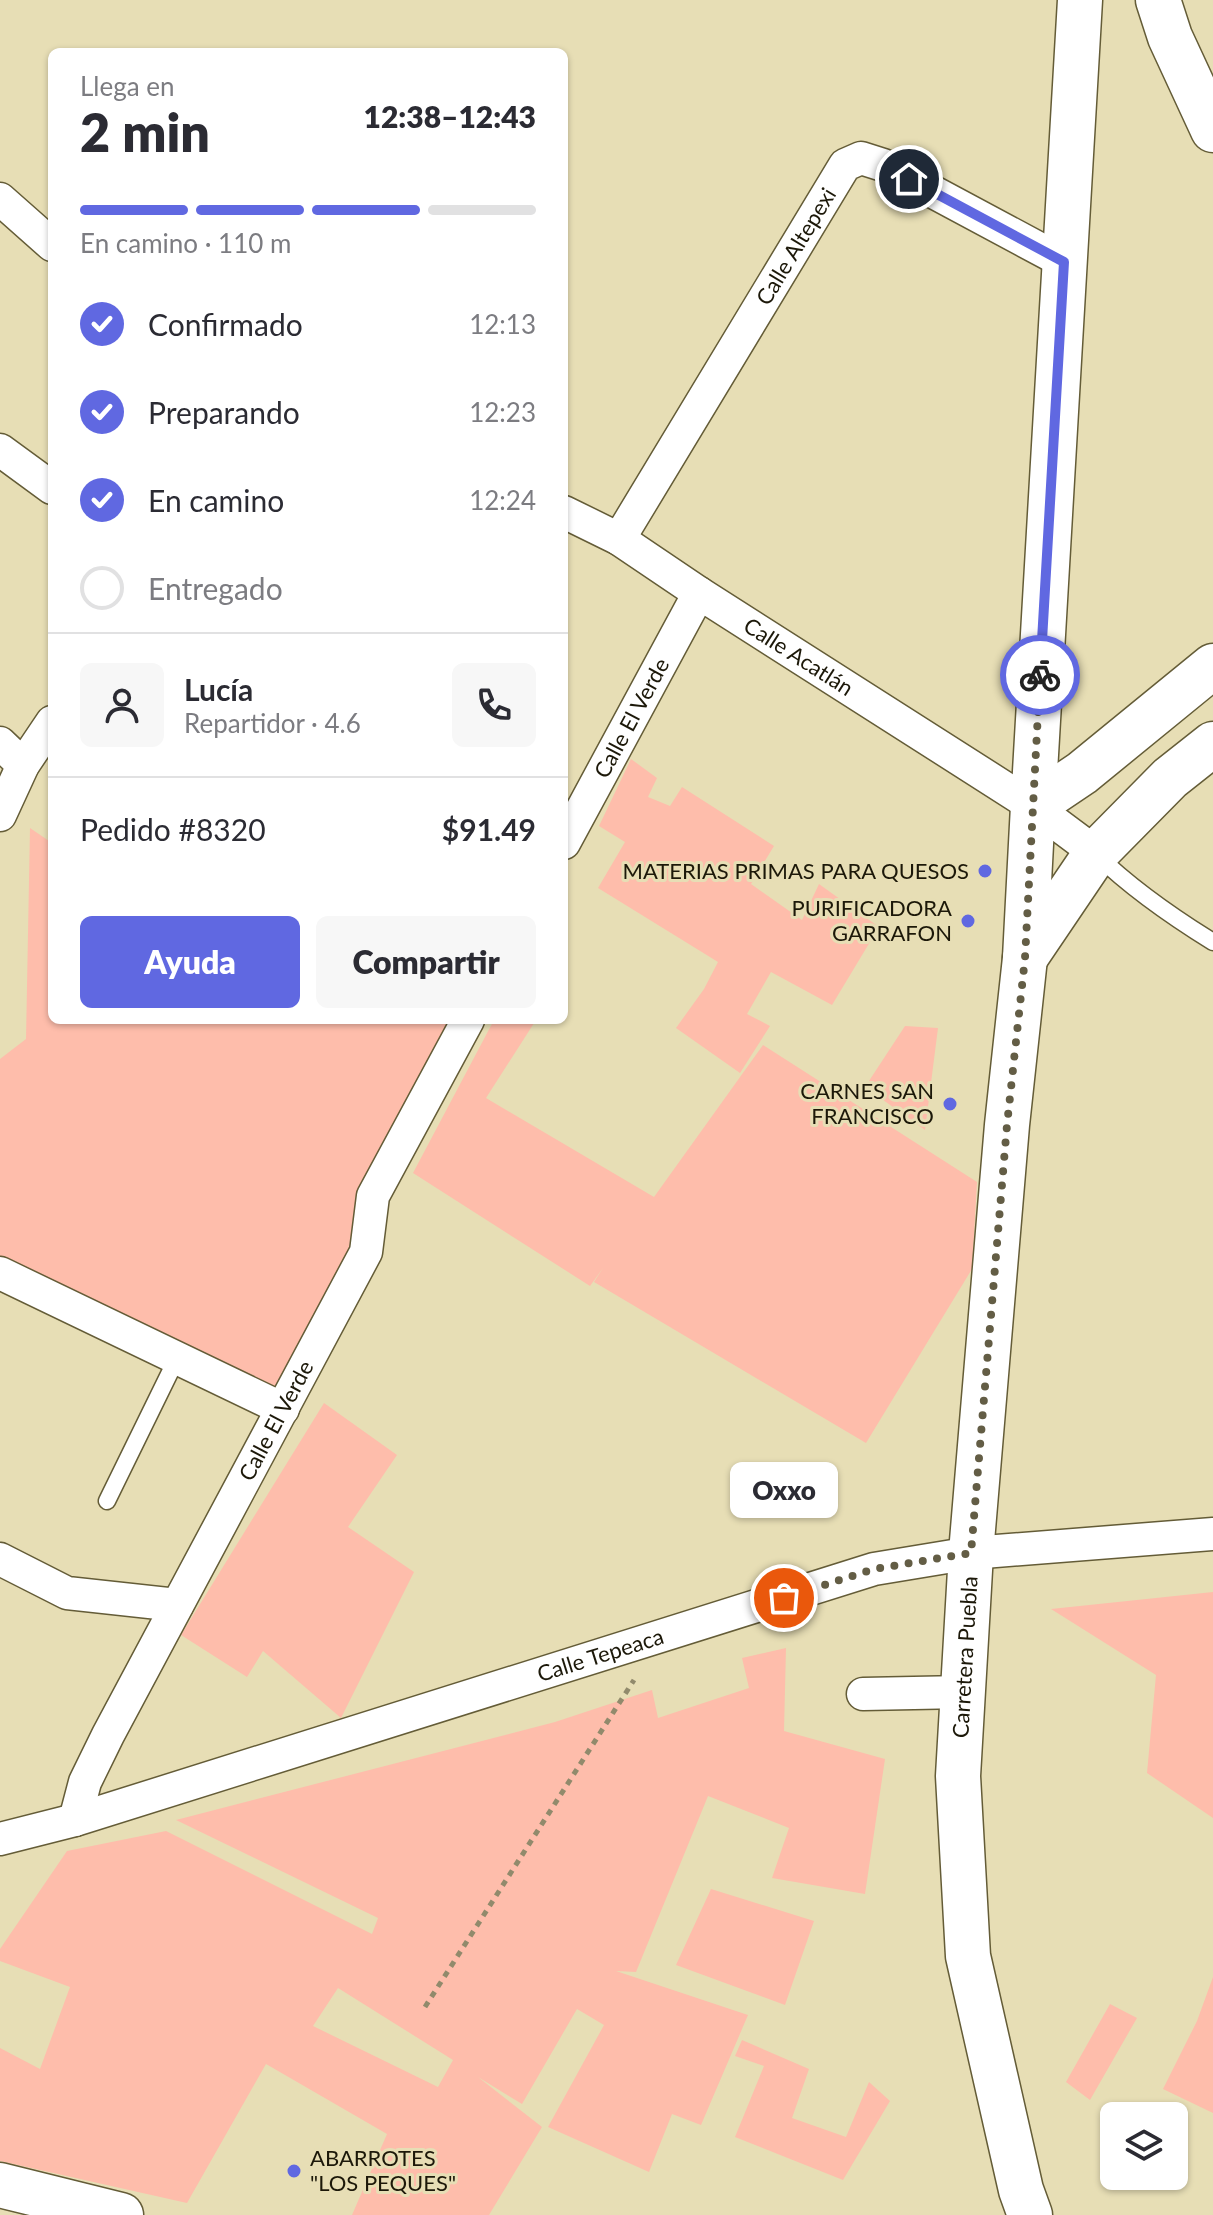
<!DOCTYPE html>
<html lang="es">
<head>
<meta charset="utf-8">
<style>
  :root { --surface:#fff; --page:#f7f7f7; --text:#2b2b33; --muted:#7c7c81; --line:#e1e1e2; --accent:#6068e1 }
  body { margin:0; font-family:Lato,sans-serif; background:var(--page); color:var(--text); height:100vh; display:flex; flex-direction:column; font-size:30px; white-space:nowrap }
  * { box-sizing:border-box; margin:0 }
  p { font-size:26px; color:var(--muted) }
  .icon { flex:none; width:44px; height:44px; fill:none; stroke:currentColor; stroke-width:2; stroke-linecap:round; stroke-linejoin:round }
  .map { position:relative; flex:1; overflow:hidden }
  .side { position:absolute; left:48px; top:48px; width:520px; height:976px; display:flex; flex-direction:column; background:var(--surface); border-radius:12px; box-shadow:0 2px 6px #0004 }
  .side>* { flex:none }
  .buttons { position:absolute; left:1100px; top:2102px; display:grid; gap:16px }
  .buttons a { display:grid; place-items:center; width:88px; height:88px; border-radius:12px; background:var(--surface); box-shadow:0 2px 6px #0004; font-size:40px }
  .pin { position:absolute; display:grid; place-items:center; width:68px; height:68px; color:#fff; margin:-34px; border:4px solid #fff; border-radius:50%; box-shadow:0 2px 8px #0007 }
  .courier { position:absolute; display:grid; place-items:center; width:80px; height:80px; margin:-40px; border:6px solid #6068e1; border-radius:50%; background:#fff; color:#222; box-shadow:0 2px 10px #0007 }
  .bubble { position:absolute; height:56px; border-radius:12px; background:var(--surface); box-shadow:0 2px 6px #0004; font-size:26px; font-weight:800; line-height:56px; text-align:center }
  .headline em { font-style:normal; font-weight:800 }
  .headline div { display:flex; flex-direction:column-reverse }
  .headline { display:flex; align-items:center; justify-content:space-between; height:136px; padding:0 32px }
  h1 { font-size:52px; font-weight:800; line-height:60px }
  .bar { display:grid; grid-template-columns:repeat(4,1fr); gap:12px 8px; align-content:center; height:96px; padding:0 32px }
  .bar i { height:10px; border-radius:6px; background:var(--line) }
  .bar .active { background:var(--accent) }
  .bar p { grid-column:span 4 }
  .line { display:flex; align-items:center; gap:20px; padding:0 32px; border-top:2px solid var(--line) }
  .line div { flex:1 }
  .round { display:grid; place-items:center; flex:none; width:84px; height:84px; border-radius:12px; background:var(--page) }
  ol { padding:0 32px; list-style:none }
  li { display:flex; align-items:center; gap:24px; height:88px }
  li p { margin-inline-start:auto }
  li .icon { padding:8px; border-radius:50%; background:var(--accent); color:#fff; stroke-width:4 }
  li:last-child { color:var(--muted) }
  li i { width:44px; height:44px; border:4px solid var(--line); border-radius:50% }
  .primary-button { display:flex; gap:16px; margin-top:auto; padding:16px 32px }
  .primary-button a { flex:1; height:92px; border-radius:12px; background:var(--accent); color:#fff; font-size:32px; font-weight:800; line-height:92px; text-align:center }
  .primary-button a+a { background:var(--page); color:var(--text) }
  .map>svg:first-child { display:block }
</style>
</head>
<body>
<div class="map">
<svg width="1213" height="2215" viewBox="0 0 1213 2215">
  <rect width="100%" height="100%" fill="#e7deb5"/>
  <path fill="#febdab" fill-rule="evenodd" d="M631,759l26,19 -9,19 22,9 12,-19 92,59 -23,38 51,36 17,-36 60,43 -47,78 -61,-33 -24,42 23,12 -30,47 -64,-45 28,-39 14,-27 -120,-74 27,-46 -26,-16z
    M30,828l22,15v177h416l-185,389 -283,-136v-214l26,-20z
    M494,1020h42l-50,78 168,99 109,-152 214,137 -5,87 -106,174 -272,-161 9,-14 -13,18 -177,-113z
    M905,1026l33,2 -13,102 -60,-43z
    M324,1403l73,52 -49,72 66,45 -73,146 -78,-67 -16,26 -66,-42z
    M1213,1592v226l-66,-45 9,-98 -105,-66z
    M786,1648l-2,83 101,28 -20,135 -93,-16 17,-50 -81,-32 -72,176 -20,-1 132,44 -47,110 -29,-11 -23,58 -101,-45 56,-102 -27,-16 -55,95 -44,-27 64,50 -53,88h-137l35,-81 -121,-70 -79,139 -187,-42v-113l40,21 30,-82 -70,-26v-12l67,-98 99,-20 206,103 6,-16 -202,-98 379,-98 97,-32 6,28 91,-30 -7,-30zM338,1988l115,72 -15,27 -125,-61z
    M711,1889l103,32 -29,84 -109,-40z
    M1213,1977v136l-50,-24 34,-68z
    M1110,2004l27,14 -47,82 -24,-18z
    M742,2040l67,29 -17,49 54,19 23,-55 21,19 -47,79 -108,-43 29,-71 -29,-10z"/>
  <g fill="none" stroke-linecap="round" stroke-linejoin="round">
    <g stroke="#645c37" stroke-width="19">
      <path id="lane" d="M1097,855c35,34 74,61 116,87
        M107,1501l70,-143"/>
    </g>
    <g stroke="#645c37" stroke-width="35">
      <g id="street">
        <path d="M0,199l52,46"/>
        <path d="M0,450l52,38"/>
        <path id="s1" d="M564,512l55,27 80,54 334,213 63,47"/>
        <path id="s2" d="M619,539l226,-374 16,-7 22,7 181,97"/>
        <path d="M0,743l23,22"/>
        <path d="M0,815l23,-50 29,-43"/>
        <path id="s3" d="M564,843l135,-250"/>
        <path d="M0,1273l283,136"/>
        <path d="M0,1559l67,34 110,12"/>
        <path d="M863,1694l101,-2"/>
        <path id="s4" d="M75,1820l10,-38 23,-47 258,-483 7,-56 95,-176"/>
        <path id="s5" d="M0,1839l75,-19 799,-251 97,-16 242,-19"/>
      </g>
    </g>
    <g stroke="#645c37" stroke-width="47">
      <g id="secondary">
        <path d="M1025,958l71,-105 74,-75 43,-34"/>
        <path d="M0,2185l121,30"/>
        <path id="s6" d="M1030,2215l-9,-25 -53,-234 -10,-180 13,-223 36,-428 18,-167 8,-152 49,-33 131,-107"/>
      </g>
    </g>
    <g stroke="#645c37" stroke-width="47">
      <path id="primary" d="M1158,0l12,37 43,93
        M1033,806l47,-806"/>
    </g>
    <path stroke="#918a6c" stroke-width="5" stroke-dasharray="6 6" stroke-linecap="butt" d="M425,2007l209,-327"/>
    <use href="#lane" stroke="#fff" stroke-width="16"/>
    <use href="#street" stroke="#fff" stroke-width="32"/>
    <use href="#secondary" stroke="#fff" stroke-width="44"/>
    <use href="#primary" stroke="#fff" stroke-width="44"/>
  </g>
  <g fill="none" stroke-linecap="round" stroke-linejoin="round">
    <path stroke="#635d45" stroke-width="8" stroke-dasharray="0 14.4" d="M784,1598l90,-29 97,-16 36,-428 18,-167 15,-283"/>
    <path stroke="#6068e1" stroke-width="10" d="M909,179l155,83 -24,413"/>
  </g>
  <g fill="#6068e1" stroke="#e7deb5" stroke-width="3">
    <circle cx="985" cy="871" r="8"/>
    <circle cx="968" cy="921" r="8"/>
    <circle cx="950" cy="1104" r="8"/>
    <circle cx="294" cy="2171" r="8"/>
  </g>
  <g text-anchor="middle" stroke-width="6" stroke-linejoin="round" paint-order="stroke">
    <g font-size="22" fill="#1c1809" stroke="#e7deb5">
      <text dy="8" stroke="none"><textPath href="#s2" startOffset="342">Calle Altepexi</textPath></text>
      <text dy="8" stroke="none"><textPath href="#s1" startOffset="276">Calle Acatlán</textPath></text>
      <text dy="8" stroke="none"><textPath href="#s3" startOffset="142">Calle El Verde</textPath></text>
      <text dy="8" stroke="none"><textPath href="#s4" startOffset="448">Calle El Verde</textPath></text>
      <text dy="8" stroke="none"><textPath href="#s5" startOffset="628">Calle Tepeaca</textPath></text>
      <text dy="8" stroke="none"><textPath href="#s6" startOffset="566">Carretera Puebla</textPath></text>
    </g>
    <g font-size="22" fill="#1c1809" stroke="#e7deb5" text-anchor="end">
      <text x="969" y="879">MATERIAS PRIMAS PARA QUESOS</text>
      <text x="952" y="916">PURIFICADORA<tspan x="952" dy="25">GARRAFON</tspan></text>
      <text x="934" y="1099">CARNES SAN<tspan x="934" dy="25">FRANCISCO</tspan></text>
      <text x="310" y="2166" text-anchor="start">ABARROTES<tspan x="310" dy="25">"LOS PEQUES"</tspan></text>
    </g>
  </g>
</svg>
<div class="buttons">
<a><svg class="icon" aria-label="layers" viewBox="0 0 24 24"><path d="M12 4l9 5-9 5-9-5zM3 14l9 5 9-5"/></svg></a>
</div>
<div class="pin" style="left:784px;top:1598px;background:#ea580c"><svg class="icon" aria-label="bag" viewBox="0 0 24 24"><path d="M5 8h14l-1 12H6zM9 8a3 3 0 0 1 6 0"/></svg></div>
<div class="pin" style="left:909px;top:179px;background:#1f2937"><svg class="icon" aria-label="home" viewBox="0 0 24 24"><path d="M3 11l9-7 9 7M6 9v11h12V9"/></svg></div>
<div class="courier" style="left:1040px;top:675px"><svg class="icon" aria-label="bike" viewBox="0 0 24 24"><circle cx="6" cy="16" r="4"/><circle cx="18" cy="16" r="4"/><path d="M6 16l4-8h5l3 8M10 8l3 8H6M13 5h3"/></svg></div>
<div class="bubble" style="left:730px;top:1462px;width:108px">Oxxo</div>
<section class="side">
<div class="headline"><div><h1>2 min</h1><p>Llega en</p></div><em>12:38–12:43</em></div>
<div class="bar"><i class="active"></i><i class="active"></i><i class="active"></i><i></i><p>En camino · 110 m</p></div>
<ol>
<li><svg class="icon" aria-label="check" viewBox="0 0 24 24"><path d="M5 12l5 5 9-10"/></svg>Confirmado<p>12:13</p></li>
<li><svg class="icon" aria-label="check" viewBox="0 0 24 24"><path d="M5 12l5 5 9-10"/></svg>Preparando<p>12:23</p></li>
<li><svg class="icon" aria-label="check" viewBox="0 0 24 24"><path d="M5 12l5 5 9-10"/></svg>En camino<p>12:24</p></li>
<li><i></i>Entregado</li>
</ol>
<div class="line" style="height:144px"><a class="round"><svg class="icon" aria-label="person" viewBox="0 0 24 24"><circle cx="12" cy="8" r="4"/><path d="M4 21q1-7 8-7t8 7"/></svg></a><div><b>Lucía</b><p>Repartidor · 4.6</p></div><a class="round"><svg class="icon" aria-label="phone" viewBox="0 0 24 24"><path d="M5 4h4l2 5-3 2q2 4 5 5l2-3 5 2v4C11 20 4 13 5 4z"/></svg></a></div>
<div class="line" style="height:104px"><div>Pedido #8320</div><b>$91.49</b></div>
<div class="primary-button"><a>Ayuda</a><a>Compartir</a></div>
</section>
</div>
</body>
</html>
